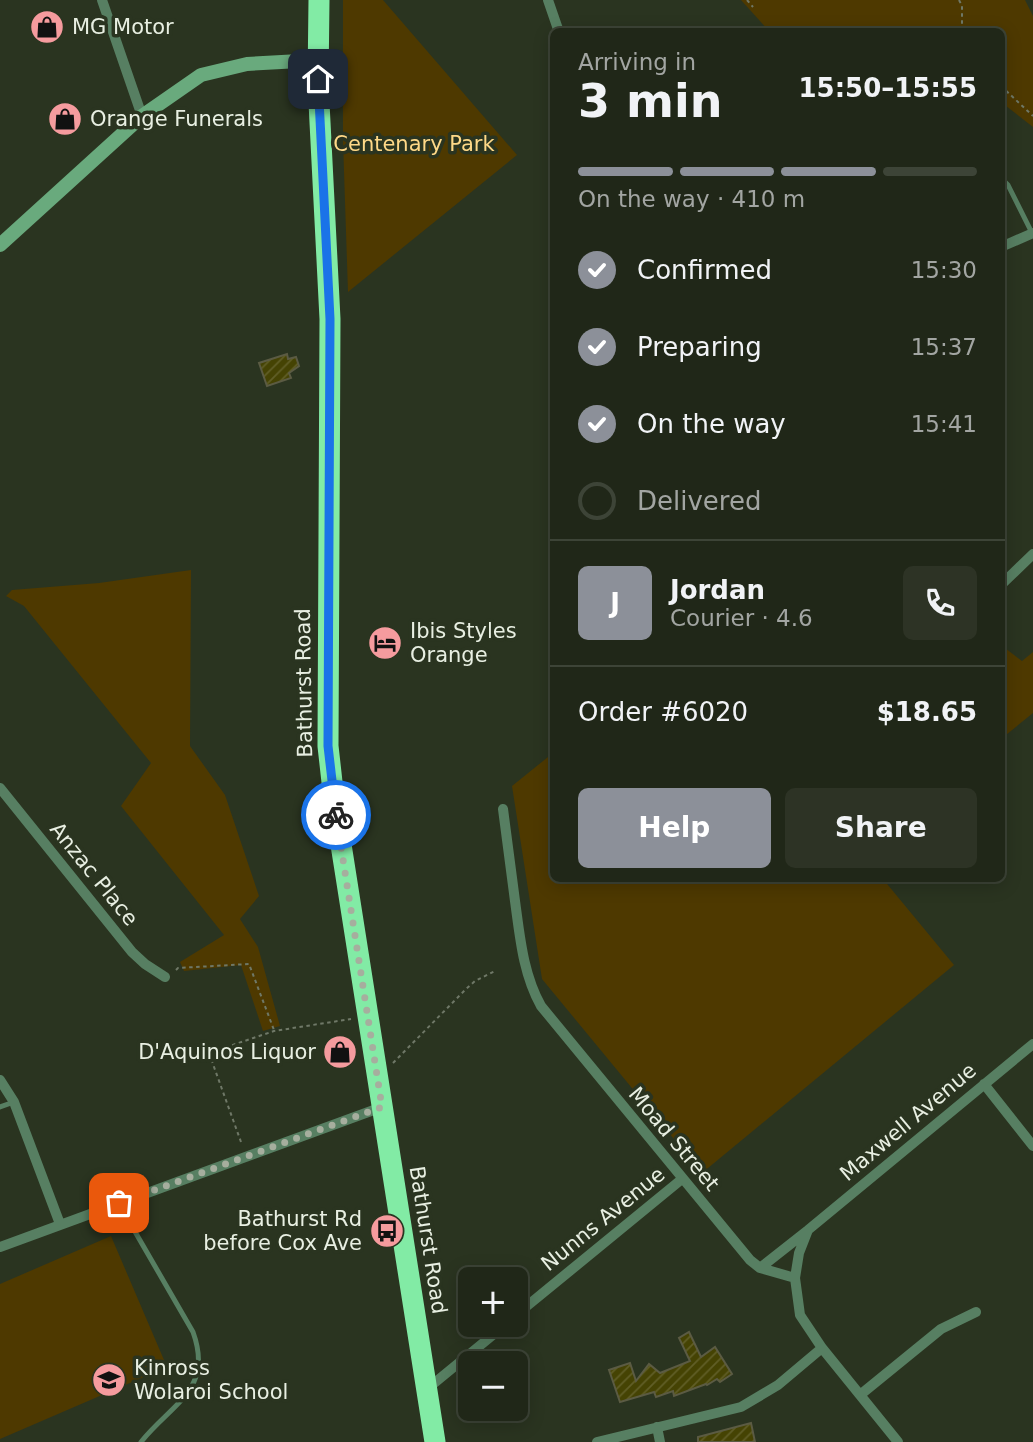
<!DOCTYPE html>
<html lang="en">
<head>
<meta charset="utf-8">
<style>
  :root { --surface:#202718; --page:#2d3325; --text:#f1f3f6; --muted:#a2a5a2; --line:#3d4437; --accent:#8c9099 }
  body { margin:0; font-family:"DejaVu Sans",sans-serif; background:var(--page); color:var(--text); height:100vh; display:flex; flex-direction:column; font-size:26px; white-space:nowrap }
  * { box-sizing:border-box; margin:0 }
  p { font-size:23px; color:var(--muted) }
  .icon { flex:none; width:38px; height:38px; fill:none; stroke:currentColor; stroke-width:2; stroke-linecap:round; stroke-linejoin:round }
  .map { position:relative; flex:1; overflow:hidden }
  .details { position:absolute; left:550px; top:28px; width:455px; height:854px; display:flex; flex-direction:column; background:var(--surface); border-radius:10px; box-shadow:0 4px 18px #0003,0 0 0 2px var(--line) }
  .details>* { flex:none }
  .fabs { position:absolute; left:458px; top:1267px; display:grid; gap:14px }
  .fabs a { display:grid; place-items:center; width:70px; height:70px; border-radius:10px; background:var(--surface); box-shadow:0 4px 18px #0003,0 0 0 2px var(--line); font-size:35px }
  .pin { position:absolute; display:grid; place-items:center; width:60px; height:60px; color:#fff; margin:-30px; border-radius:14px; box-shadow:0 4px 10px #0006 }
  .courier { position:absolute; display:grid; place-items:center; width:70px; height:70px; margin:-35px; border:5px solid #1a73e8; border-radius:50%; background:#fff; color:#222; box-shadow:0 2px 9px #0007 }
  .summary em { font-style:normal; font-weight:700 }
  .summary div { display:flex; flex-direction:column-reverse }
  .summary { display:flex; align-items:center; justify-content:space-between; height:119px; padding:0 28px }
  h1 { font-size:46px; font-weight:700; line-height:52px }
  .bar { display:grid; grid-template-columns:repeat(4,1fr); gap:10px 7px; align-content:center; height:84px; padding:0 28px }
  .bar i { height:9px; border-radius:5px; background:var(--line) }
  .bar .current { background:var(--accent) }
  .bar p { grid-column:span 4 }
  .line { display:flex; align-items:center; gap:18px; padding:0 28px; border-top:2px solid var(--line) }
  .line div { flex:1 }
  .round { display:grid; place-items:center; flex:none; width:74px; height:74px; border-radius:10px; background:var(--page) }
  ol { padding:0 28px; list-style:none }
  li { display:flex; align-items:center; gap:21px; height:77px }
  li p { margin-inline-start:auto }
  li .icon { padding:7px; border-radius:50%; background:var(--accent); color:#fff; stroke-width:4 }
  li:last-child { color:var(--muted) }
  li i { width:38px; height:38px; border:4px solid var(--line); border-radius:50% }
  .action { display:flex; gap:14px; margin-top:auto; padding:14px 28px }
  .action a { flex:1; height:80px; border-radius:10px; background:var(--accent); color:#fff; font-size:28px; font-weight:700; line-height:80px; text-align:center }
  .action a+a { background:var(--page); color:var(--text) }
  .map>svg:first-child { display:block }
</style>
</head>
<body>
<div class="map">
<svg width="1033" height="1442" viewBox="0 0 1033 1442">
  <defs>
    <pattern id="building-hatch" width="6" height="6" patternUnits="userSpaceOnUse" patternTransform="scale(1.75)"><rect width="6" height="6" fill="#454303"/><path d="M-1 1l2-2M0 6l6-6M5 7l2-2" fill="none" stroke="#605e27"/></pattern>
  </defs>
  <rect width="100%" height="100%" fill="#2a3420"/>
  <path fill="#4e3900" d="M343,0h40l134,155 -169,137 -5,-151z
    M741,0h284l8,16v111l-32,-25v-70l-232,-1z
    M191,570l-1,176 35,49 34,101 -19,23 18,28 22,79 -17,5 -22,-66 -57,6 -4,-9 44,-27 -103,-129 30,-43 -127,-157 -18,-10 6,-6 87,-7z
    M1001,645l21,16 11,-9v61l-32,26z
    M553,753v125l330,1 71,86 -252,208 -160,-194 -30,-193z
    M111,1236l56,131 -167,72v-155z"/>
  <path fill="url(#building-hatch)" stroke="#5b5b43" stroke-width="2" d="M287,354l1,5 8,-2 3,9 -10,7 2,5 -24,8 -8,-23z
    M689,1332l12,25 14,-10 17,27 -12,8 -3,-3 -10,6 -1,-1 -32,12 -1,-5 -17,6 -2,-5 -34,10 -11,-32 21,-7 6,18 13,-17 11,9 30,-12 -11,-23z
    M751,1423l4,19h-57v-5z"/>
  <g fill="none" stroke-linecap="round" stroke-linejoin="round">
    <path stroke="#6f7867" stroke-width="2" stroke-dasharray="3.5 3.5" stroke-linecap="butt" d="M747,0l6,7
      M959,0l3,6v26
      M1001,86l32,30
      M176,970l2,-2 71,-4 25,66
      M393,1063l73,-74 9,-8 20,-10
      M241,1142l-32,-89 65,-22 77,-12"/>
    <path stroke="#577f62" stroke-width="5" d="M1001,178l7,7 24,48
      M0,1107l14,-5
      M119,1204l74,128c21,58 -22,72 -52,110"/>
    <path stroke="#577f62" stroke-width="10" d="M102,0l40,116
      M548,0l11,32
      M1001,247l32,-14
      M1001,585l32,-31
      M0,788l132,164 13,12 20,13
      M503,809c4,31 8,61 12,92 5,36 8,73 26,105l209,254 10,8 35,10 5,37 22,33 76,94
      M0,1080l14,22 46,122
      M984,1084l49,62
      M0,1247l382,-140
      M760,1268l47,-37
      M795,1278l4,-25 9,-23 225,-186
      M516,1315l166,-136
      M427,1389l78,-64
      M860,1395l81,-66 35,-17
      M657,1427l3,15
      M597,1442l144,-35 37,-22 44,-37"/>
    <path stroke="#69aa7d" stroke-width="14" d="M0,245l142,-129 59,-41 46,-11 71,-4"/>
    <path stroke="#82eba5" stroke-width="21" d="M319,0l-1,83 12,236 -2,427 6,54 101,642"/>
  </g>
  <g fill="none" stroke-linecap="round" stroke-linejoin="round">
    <path stroke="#a6ae9e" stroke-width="7" stroke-dasharray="0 12.6" d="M119,1203l263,-96 -46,-292"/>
    <path stroke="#1a73e8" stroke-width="9" d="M318,79l12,240 -2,427 8,69"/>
  </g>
  <defs>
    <g id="shop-disc" transform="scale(1.75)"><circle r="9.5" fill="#f59b9e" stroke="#2a3420"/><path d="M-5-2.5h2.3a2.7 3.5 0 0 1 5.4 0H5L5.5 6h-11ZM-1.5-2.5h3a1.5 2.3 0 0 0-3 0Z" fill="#111"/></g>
    <g id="hotel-disc" transform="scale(1.75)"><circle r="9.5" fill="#f59b9e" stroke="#2a3420"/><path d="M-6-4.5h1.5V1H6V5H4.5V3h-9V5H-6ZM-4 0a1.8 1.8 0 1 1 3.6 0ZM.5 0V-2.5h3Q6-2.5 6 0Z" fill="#111"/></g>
    <g id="bus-disc" transform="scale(1.75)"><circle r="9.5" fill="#f59b9e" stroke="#2a3420"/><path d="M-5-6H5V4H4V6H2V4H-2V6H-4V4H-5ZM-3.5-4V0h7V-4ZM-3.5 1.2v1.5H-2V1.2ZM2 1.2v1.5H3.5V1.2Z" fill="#111"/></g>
    <g id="school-disc" transform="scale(1.75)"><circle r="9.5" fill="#f59b9e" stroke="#2a3420"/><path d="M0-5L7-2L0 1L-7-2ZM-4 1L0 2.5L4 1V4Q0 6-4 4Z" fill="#111"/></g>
  </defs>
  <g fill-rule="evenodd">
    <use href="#shop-disc" x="47" y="27"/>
    <use href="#shop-disc" x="65" y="119"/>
    <use href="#hotel-disc" x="385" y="643"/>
    <use href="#shop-disc" x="340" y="1052"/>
    <use href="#bus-disc" x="387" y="1231"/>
    <use href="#school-disc" x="109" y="1380"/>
  </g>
  <g text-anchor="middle" stroke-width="7" stroke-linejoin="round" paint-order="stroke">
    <g font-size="21" fill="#e8efe2" stroke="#2a3420" text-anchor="start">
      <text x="72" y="34">MG Motor</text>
      <text x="90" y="126">Orange Funerals</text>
      <text x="410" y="638">Ibis Styles<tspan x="410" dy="24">Orange</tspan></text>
      <text x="316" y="1059" text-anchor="end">D'Aquinos Liquor</text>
      <text x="362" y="1226" text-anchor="end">Bathurst Rd<tspan x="362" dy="24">before Cox Ave</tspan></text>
      <text x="134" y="1375">Kinross<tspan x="134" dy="24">Wolaroi School</tspan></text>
    </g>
    <g font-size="21" fill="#fed887" stroke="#2a3420">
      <text x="414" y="151">Centenary Park</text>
    </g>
    <g font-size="21" fill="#e8efe2" stroke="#2a3420">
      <text transform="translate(304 683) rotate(-91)" y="7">Bathurst Road</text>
      <text transform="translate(94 874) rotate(51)" y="7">Anzac Place</text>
      <text transform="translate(908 1122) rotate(-40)" y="7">Maxwell Avenue</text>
      <text transform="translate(674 1139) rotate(50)" y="7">Moad Street</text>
      <text transform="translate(603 1219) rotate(-39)" y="7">Nunns Avenue</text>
      <text transform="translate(428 1240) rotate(81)" y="7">Bathurst Road</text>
    </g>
  </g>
</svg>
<div class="fabs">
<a>+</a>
<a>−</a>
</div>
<div class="pin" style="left:119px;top:1203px;background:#ea580c"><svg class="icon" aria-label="bag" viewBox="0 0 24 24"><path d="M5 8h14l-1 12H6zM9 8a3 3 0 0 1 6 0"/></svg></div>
<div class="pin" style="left:318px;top:79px;background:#1f2937"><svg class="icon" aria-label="home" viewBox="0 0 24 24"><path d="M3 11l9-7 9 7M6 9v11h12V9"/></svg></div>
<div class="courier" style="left:336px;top:815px"><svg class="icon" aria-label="bike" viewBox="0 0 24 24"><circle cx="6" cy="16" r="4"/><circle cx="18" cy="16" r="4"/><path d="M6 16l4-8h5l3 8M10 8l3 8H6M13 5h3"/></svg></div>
<section class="details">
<div class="summary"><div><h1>3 min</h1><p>Arriving in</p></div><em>15:50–15:55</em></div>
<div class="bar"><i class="current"></i><i class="current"></i><i class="current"></i><i></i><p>On the way · 410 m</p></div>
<ol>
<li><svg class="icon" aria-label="check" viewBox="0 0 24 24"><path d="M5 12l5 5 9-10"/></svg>Confirmed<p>15:30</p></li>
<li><svg class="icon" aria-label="check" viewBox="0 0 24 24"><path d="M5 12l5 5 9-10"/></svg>Preparing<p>15:37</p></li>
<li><svg class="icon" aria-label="check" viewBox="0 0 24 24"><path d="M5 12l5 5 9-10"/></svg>On the way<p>15:41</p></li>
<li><i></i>Delivered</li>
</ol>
<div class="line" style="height:126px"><b class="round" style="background:var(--accent);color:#fff">J</b><div><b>Jordan</b><p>Courier · 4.6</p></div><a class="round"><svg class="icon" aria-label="phone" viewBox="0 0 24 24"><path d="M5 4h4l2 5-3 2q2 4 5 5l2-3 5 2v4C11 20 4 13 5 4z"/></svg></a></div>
<div class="line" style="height:91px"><div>Order #6020</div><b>$18.65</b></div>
<div class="action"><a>Help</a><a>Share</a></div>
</section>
</div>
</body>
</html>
